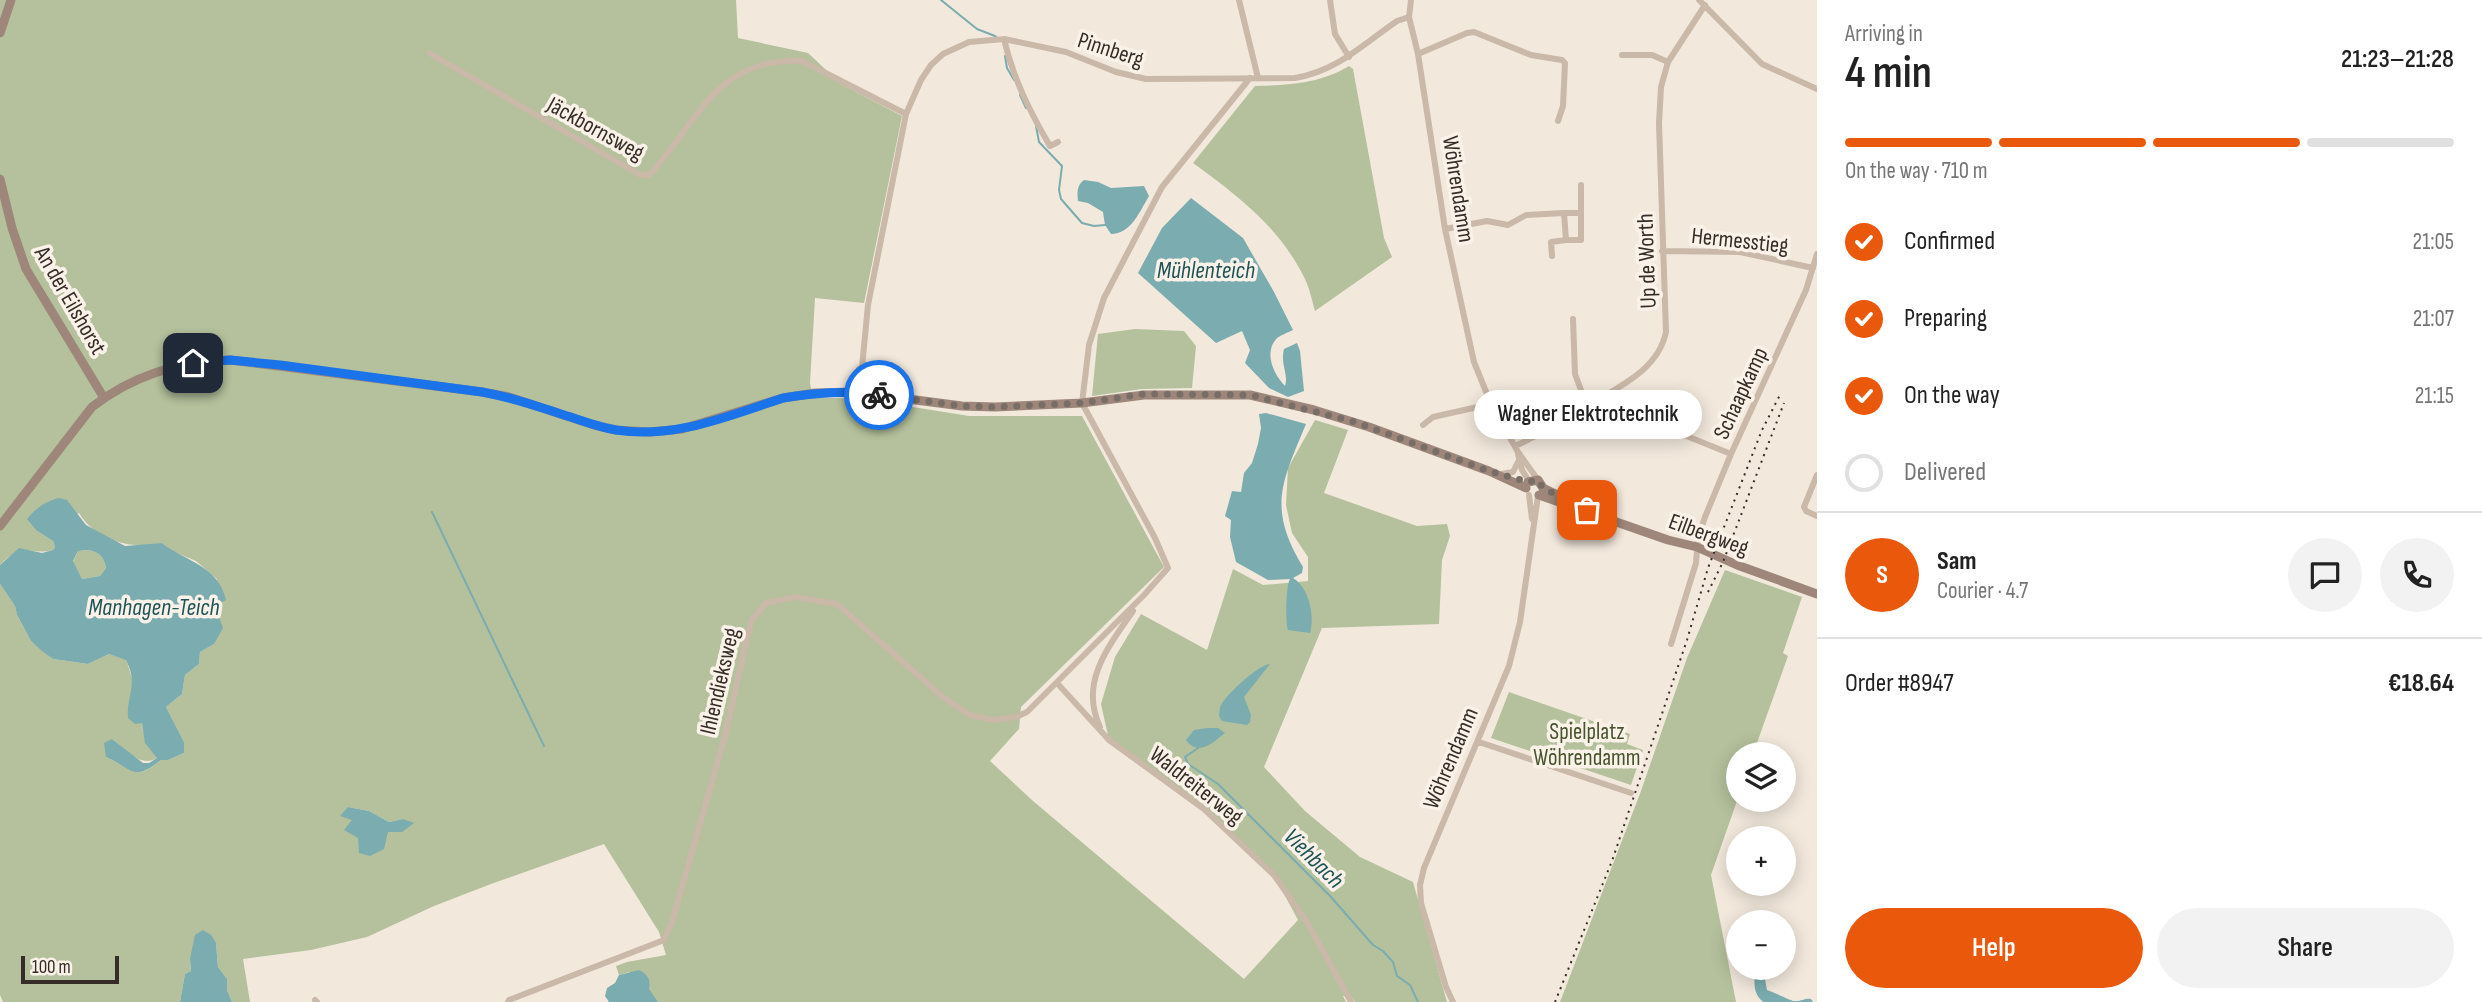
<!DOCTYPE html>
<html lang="en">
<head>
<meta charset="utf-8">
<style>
  :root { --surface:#fff; --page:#f2f2f2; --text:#222; --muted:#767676; --line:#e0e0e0; --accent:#ea580c }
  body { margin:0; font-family:"Sofia Sans Condensed",sans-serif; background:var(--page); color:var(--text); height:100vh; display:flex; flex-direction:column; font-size:26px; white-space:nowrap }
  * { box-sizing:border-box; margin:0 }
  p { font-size:23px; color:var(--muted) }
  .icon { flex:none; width:38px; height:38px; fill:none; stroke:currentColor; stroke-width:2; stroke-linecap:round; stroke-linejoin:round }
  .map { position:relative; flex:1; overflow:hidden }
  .sheet { display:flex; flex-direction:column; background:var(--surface); width:665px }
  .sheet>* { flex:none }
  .buttons { position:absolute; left:1726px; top:742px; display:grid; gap:14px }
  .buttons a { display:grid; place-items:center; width:70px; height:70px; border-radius:50%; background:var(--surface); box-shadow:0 4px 18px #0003; font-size:35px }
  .scale { position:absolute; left:21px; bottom:18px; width:98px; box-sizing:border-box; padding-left:7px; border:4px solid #372d28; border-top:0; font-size:19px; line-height:24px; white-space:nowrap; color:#372d28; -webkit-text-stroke:5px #faf2e9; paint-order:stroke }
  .pin { position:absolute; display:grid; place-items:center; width:60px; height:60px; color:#fff; margin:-30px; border-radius:14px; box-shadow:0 4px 10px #0006 }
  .courier { position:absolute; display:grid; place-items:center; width:70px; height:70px; margin:-35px; border:5px solid #1a73e8; border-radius:50%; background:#fff; color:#222; box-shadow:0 2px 9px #0007 }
  .bubble { position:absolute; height:49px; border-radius:24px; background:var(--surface); box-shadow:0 4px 18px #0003; font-size:23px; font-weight:600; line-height:49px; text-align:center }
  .head em { font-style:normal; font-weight:600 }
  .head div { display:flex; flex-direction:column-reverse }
  .head { display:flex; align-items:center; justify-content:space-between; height:119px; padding:0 28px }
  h1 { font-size:46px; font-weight:600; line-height:52px }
  .bar { display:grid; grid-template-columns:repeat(4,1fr); gap:10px 7px; align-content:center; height:84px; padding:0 28px }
  .bar i { height:9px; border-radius:5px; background:var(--line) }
  .bar .active { background:var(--accent) }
  .bar p { grid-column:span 4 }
  .line { display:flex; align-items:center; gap:18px; padding:0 28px; border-top:2px solid var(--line) }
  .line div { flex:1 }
  .round { display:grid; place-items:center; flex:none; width:74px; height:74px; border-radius:37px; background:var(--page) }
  ol { padding:0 28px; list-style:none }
  li { display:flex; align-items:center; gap:21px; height:77px }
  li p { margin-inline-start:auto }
  li .icon { padding:7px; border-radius:50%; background:var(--accent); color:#fff; stroke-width:4 }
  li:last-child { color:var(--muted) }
  li i { width:38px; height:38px; border:4px solid var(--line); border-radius:50% }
  .cta { display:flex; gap:14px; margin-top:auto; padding:14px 28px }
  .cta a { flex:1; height:80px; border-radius:42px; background:var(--accent); color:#fff; font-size:28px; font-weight:600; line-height:80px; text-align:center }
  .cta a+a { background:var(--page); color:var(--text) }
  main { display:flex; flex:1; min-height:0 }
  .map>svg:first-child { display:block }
</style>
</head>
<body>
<main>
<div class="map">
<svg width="1817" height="1002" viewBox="0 0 1817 1002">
  <rect width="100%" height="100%" fill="#f2e8dc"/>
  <path fill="#b4c19c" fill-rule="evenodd" d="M0,0h736l2,38 70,15 33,31 61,32 -38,187 -49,-5 -5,85 3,15h44l112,18h113l82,151 -143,140 -2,22 -29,32 43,40 211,178 54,-59 -24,-45 -70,-66 -95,-69 -8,-36 14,-47 26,-43 66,36 26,-81 30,16 45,-4v-24l-16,-24 -6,-28 2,-37 27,-48 33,10 -24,63 93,33 30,-2 3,12 -8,24 -3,64 -117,4 -58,139 41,44 55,46 53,25 34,120h-92l-5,-7 -7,1 3,6h-688l-10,-13 -19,-17 -10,3 -3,-9 11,-4 39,-7 -7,-23 -55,-88 -113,40 -57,22 -67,31 -56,13 -68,9 7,43h-18l-5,-12v-11l-9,-12 -2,-24 -26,16 1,12 -6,3 -5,28h-177l-3,-7v-411l15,22 2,9 14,26 22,18 35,5 21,-10 17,5 6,19v20l10,24 1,9 14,27c-17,10 -30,-8 -45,-19l-6,18c28,13 28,25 55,3h7l16,-7v-11l-18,-35 16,-13 3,-19 14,-11 1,-12 14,-8c3,-22 1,-42 3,-65l-21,-18 -24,-10 -10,-8c-30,7 -66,-2 -83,-30l-42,18 16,10 2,6 -2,3c-26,6 -29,-10 -53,15zM348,807l21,4 20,11 14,-3 -15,13 -35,-12z
    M1349,66l4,3 31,169 8,19 -77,54c-3,-11 -6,-25 -12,-36 -26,-50 -65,-79 -110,-112l62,-77c34,-1 64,-2 94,-20z
    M1135,329l49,2 12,15 -4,42 -50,1 -50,7 6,-62z
    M89,550c11,3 15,7 17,18l-6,8 -18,3 -9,-17 5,-11z
    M1725,570l77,27 -19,56 5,3 -35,98h-15v44l-27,77 25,127h-176l81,-211 46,-133z
    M1509,692l121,42 -3,10 16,6 -12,35 -140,-47z"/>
  <path fill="#7bacaf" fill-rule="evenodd" d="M1084,180l14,2 13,6 33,-2 5,10c-9,15 -18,38 -38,38l-6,-9 -2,-13 -15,-9 -10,-2c-1,-9 -1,-16 6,-21z
    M1191,198l52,40 31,54 19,38c-4,2 -12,5 -16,8 -14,15 -3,37 8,48 4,-12 -5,-21 -1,-37l13,-6 3,8 4,40 -16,6 -19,-9 -24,-25 5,-13 -8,-19 -26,12 -78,-70 24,-45z
    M1266,413l40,11c-24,58 -39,84 -3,143l-1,6 -9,5c16,10 22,37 17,55l-22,-3c-3,-8 -2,-45 2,-51l-22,1 -32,-18 -6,-25 1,-17 -6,-4 7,-25 9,1 3,-19 8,-10 6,-19 3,-16 -2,-14z
    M59,498l8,2 19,25 39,21 37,-3c24,19 56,22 64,57l-11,6 8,22 -9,16 -14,8 -1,12 -14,11 -3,19 -16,13 18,35v11l-16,7h-7c-28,22 -27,10 -55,-3l-2,-14 8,-4 31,24h6l8,-5 -12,-15 -3,-20 -7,1 -7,-6c-2,-22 11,-33 -2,-58l-17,-6 -21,10 -35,-5 -11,-8 -11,-10 -14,-26 -2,-9 -15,-22v-19l19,-17 23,5 11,-3 2,-3 -2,-6 -16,-10 -10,-12c10,-12 18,-17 32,-21zM89,550c11,3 15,7 17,18l-6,8 -18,3 -9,-18 5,-10z
    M1270,664l-26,33 7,18 -1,7 -3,3 -25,-4 -3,-5c0,-3 1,-9 2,-11 6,-11 37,-40 49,-41z
    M1207,728h11l7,5c-13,10 -26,24 -39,7l8,-10z
    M348,807l21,4 20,11 14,-3 11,4 -12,9h-14l-4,17 -14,7 -11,-3 -1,-15 -14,-8 8,-10 -12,-4z
    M203,930l8,5 5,8 2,24 9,12v11l5,12h-52l5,-28 6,-3 -1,-12 5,-24z
    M1756,968h7l4,22c7,2 24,11 27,11 6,1 11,-3 17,-2l2,3h-50c-11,-9 -9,-22 -7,-34z
    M639,970c8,4 12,9 10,19l9,13h-49l-4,-6 2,-8 8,-5 4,-8z"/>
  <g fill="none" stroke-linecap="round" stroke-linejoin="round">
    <path stroke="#7bacaf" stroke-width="2" d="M941,0l36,29 18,7 2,2
      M1005,56l2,12 7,12
      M1020,95l6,13
      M1036,126l3,16 23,24 -3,24 2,9 21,24 12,3 11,-1
      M432,512l86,180
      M519,694l25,52
      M1198,748l-13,9 3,7 30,20 113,113 42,48 10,6 10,11 4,14 13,9 8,17"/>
    <path stroke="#cab8a8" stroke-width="6" d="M1239,0l19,78
      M1330,0l5,34 14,23
      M1411,0l-2,17 9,37 27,175 29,133 17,42 27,48 20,28
      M1699,0l63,64 55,25
      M1004,39c9,39 26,73 46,107l8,-4
      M429,53l211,122h9c50,-53 66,-118 153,-114l104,53
      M1418,54l49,-21 7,-1 57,23 31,5 3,3 -2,43 -5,15
      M1622,55h30l16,7
      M1564,213h17v-28
      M1445,229l42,-8 21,4 18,-10 38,-2 2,27h15v-27
      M1662,251l78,1 73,16
      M1552,256l-1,-14 15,-2
      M1573,319l2,55 12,32
      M862,367l3,2 2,24
      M854,392l5,-23 3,-2 6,-62 38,-191 15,-34 10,-15 12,-11 26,-12 35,-3 62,13 50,20 30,7 149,-1c42,-7 67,-33 102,-57l12,-4
      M1609,394l9,12 7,5 106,43
      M1423,425l10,-8 58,-13
      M1515,446c25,-11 48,-25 71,-39 31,-20 72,-36 80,-75l-7,-209 2,-36 7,-25 37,-57
      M1518,454l4,16 7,11
      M1502,474l11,-2 5,-10
      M1817,475l-13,32 2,4 11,5
      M1529,495l3,24
      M1671,644l25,-81 2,-25 7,-21 26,-63 75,-164 11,-36
      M1057,683l52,57 95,69 70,66 33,47 44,80
      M1100,727c-21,-44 8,-80 33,-116
      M1479,742l152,51
      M315,1000l2,2
      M508,1002l1,-2 155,-60 8,-18 53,-186 26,-115 15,-18 29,-6 42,7 106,93 27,18 23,5 23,-3 11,-5 117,-117 24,-27 -13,-30 -73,-135 7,-58 15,-47 58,-111 88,-109
      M1453,1002l-7,-15 -25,-84 -1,-18 4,-17 85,-202 11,-44 18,-126"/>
    <path stroke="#9e877a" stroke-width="9" d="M0,33l11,-33
      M0,179l12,49 14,41 78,129
      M1528,482l10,-2 5,8 31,15
      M1539,495l129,45 29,7 40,18 80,29
      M0,526l92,-119c40,-31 87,-46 138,-47l252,32 27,5 85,28 22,5 33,2 33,-3 101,-31 32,-5 39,-1 108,14 33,1 87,-4 62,-8h106l64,15 55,17 120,44 37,17"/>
    <path stroke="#372d28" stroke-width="2" stroke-dasharray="2 5" stroke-linecap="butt" d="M1708,592l15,-30 61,-159
      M1555,1002l57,-141 75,-221 21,-72 54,-138 19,-37"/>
  </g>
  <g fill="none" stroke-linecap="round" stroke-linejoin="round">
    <path stroke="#786e67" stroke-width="7" stroke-dasharray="0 12.6" d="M879,395l83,11 33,1 87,-4 62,-9 106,1 105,27 134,49 39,11 10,-2 5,8 44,22"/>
    <path stroke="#1a73e8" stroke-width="9" d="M193,363l37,-3 50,5 202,27c28,5 55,14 82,23 17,5 34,12 52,15 59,9 112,-14 167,-32 32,-5 63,-8 96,-3"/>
  </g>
  <g text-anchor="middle" stroke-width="7" stroke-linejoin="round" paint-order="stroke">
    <g font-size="23" fill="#372d28" stroke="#faf2e9">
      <text transform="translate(1111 49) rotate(18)" y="8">Pinnberg</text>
      <text transform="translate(596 128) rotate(29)" y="8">Jäckbornsweg</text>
      <text transform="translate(1459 189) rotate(81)" y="8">Wöhrendamm</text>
      <text transform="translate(1740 240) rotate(6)" y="8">Hermesstieg</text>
      <text transform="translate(1646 261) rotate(-92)" y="8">Up de Worth</text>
      <text transform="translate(71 300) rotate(60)" y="8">An der Eilshorst</text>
      <text transform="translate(1740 393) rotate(-65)" y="8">Schaapkamp</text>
      <text transform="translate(1709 534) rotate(20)" y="8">Eilbergweg</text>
      <text transform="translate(719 681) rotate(-77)" y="8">Ihlendieksweg</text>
      <text transform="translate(1450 758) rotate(-67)" y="8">Wöhrendamm</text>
      <text transform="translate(1197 785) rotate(38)" y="8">Waldreiterweg</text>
    </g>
    <g font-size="23" fill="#46552c" stroke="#faf2e9">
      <text x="1587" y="739">Spielplatz<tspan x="1587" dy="26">Wöhrendamm</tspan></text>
    </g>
    <g font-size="24" font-style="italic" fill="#1e5458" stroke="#faf2e9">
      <text x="1206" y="278">Mühlenteich</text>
      <text x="154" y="615">Manhagen-Teich</text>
      <text transform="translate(1314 858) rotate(45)" y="8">Viehbach</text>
    </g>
  </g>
</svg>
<div class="buttons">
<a><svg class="icon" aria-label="layers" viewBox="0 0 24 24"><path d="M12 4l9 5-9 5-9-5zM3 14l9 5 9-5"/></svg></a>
<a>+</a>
<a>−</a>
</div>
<div class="scale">100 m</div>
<div class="pin" style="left:1587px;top:510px;background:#ea580c"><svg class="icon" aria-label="bag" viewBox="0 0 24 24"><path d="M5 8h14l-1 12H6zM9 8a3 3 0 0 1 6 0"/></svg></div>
<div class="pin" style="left:193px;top:363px;background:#1f2937"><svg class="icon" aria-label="home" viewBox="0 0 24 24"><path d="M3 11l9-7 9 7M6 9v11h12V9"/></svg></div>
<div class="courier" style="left:879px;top:395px"><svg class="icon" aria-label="bike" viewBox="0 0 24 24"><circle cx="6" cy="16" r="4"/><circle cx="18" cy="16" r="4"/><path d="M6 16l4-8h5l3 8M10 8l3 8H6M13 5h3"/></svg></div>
<div class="bubble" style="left:1474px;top:390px;width:228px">Wagner Elektrotechnik</div>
</div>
<section class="sheet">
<div class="head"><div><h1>4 min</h1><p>Arriving in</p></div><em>21:23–21:28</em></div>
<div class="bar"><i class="active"></i><i class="active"></i><i class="active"></i><i></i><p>On the way · 710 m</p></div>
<ol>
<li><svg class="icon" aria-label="check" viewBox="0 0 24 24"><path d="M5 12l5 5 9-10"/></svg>Confirmed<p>21:05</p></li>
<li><svg class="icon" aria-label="check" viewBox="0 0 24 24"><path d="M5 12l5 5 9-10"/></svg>Preparing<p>21:07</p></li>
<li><svg class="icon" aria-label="check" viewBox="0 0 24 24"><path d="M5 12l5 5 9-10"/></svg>On the way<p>21:15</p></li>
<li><i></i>Delivered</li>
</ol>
<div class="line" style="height:126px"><b class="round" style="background:var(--accent);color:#fff">S</b><div><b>Sam</b><p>Courier · 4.7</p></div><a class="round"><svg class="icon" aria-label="chat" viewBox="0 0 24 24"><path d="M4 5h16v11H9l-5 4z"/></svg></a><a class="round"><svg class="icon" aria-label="phone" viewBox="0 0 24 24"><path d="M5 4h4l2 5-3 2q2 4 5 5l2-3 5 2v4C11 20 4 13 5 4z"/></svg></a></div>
<div class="line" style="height:91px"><div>Order #8947</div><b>€18.64</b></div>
<div class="cta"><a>Help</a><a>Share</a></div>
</section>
</main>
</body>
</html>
